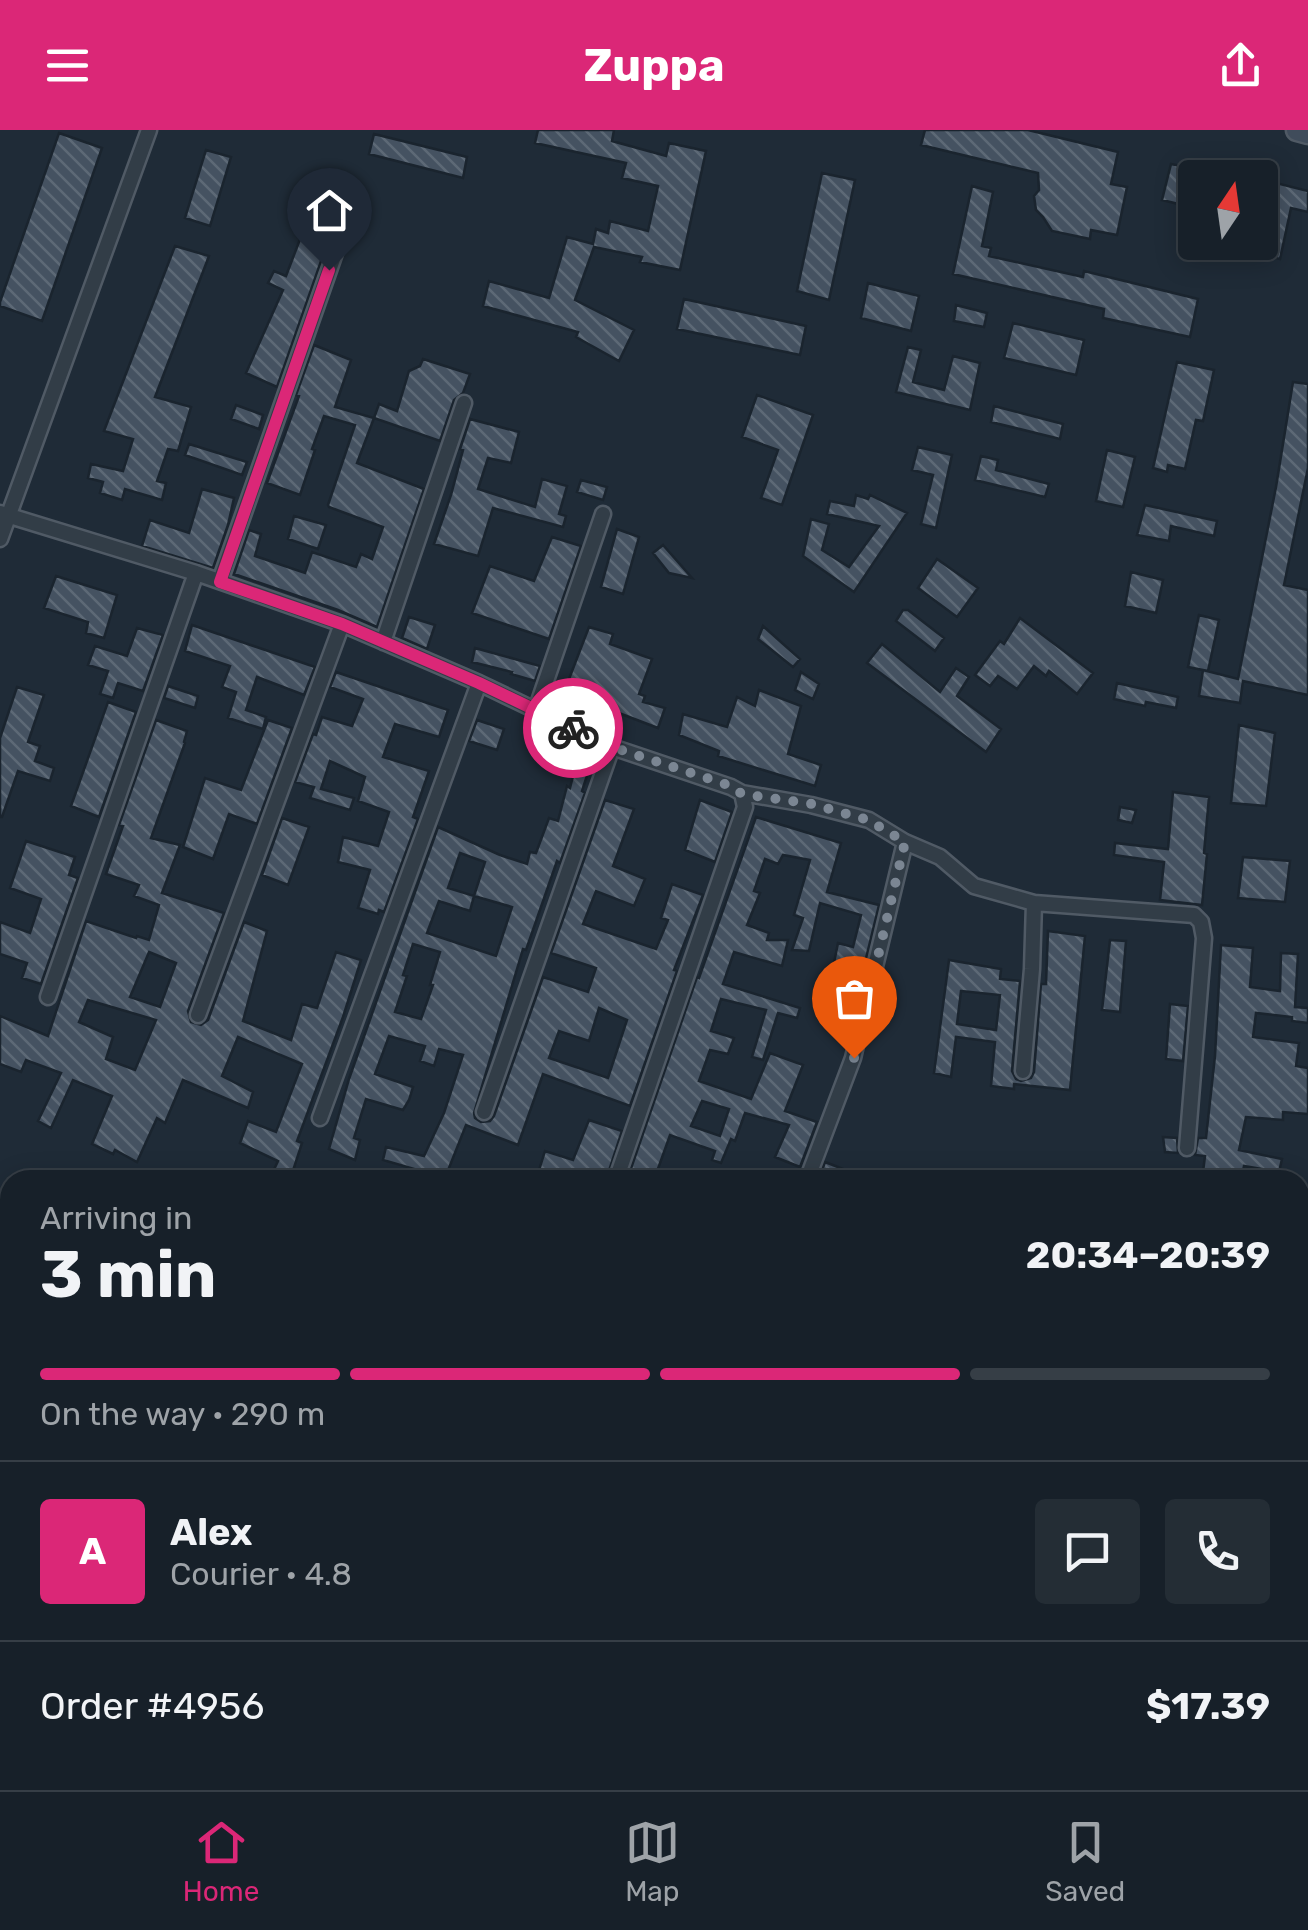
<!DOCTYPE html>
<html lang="en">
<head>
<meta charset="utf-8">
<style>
  :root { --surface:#172029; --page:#242d35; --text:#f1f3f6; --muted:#9ea3a8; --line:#363e46; --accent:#db2777 }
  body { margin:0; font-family:Rubik,sans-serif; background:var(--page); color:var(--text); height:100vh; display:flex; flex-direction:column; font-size:38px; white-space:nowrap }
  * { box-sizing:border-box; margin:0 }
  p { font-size:32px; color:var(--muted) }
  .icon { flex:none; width:55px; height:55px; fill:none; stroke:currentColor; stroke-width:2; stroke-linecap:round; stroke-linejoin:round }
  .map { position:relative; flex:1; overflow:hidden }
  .details { position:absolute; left:0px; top:1040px; width:1310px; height:620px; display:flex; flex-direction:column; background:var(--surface); border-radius:30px 30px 0 0; box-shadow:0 5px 25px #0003,0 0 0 2px var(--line) }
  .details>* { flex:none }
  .needle { width:65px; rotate:13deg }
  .buttons { position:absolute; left:1178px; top:30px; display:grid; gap:20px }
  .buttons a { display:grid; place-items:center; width:100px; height:100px; border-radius:10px; background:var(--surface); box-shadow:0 5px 25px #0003,0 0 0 2px var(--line); font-size:50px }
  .pin { position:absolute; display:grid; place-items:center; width:85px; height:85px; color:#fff; margin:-102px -42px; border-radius:50% 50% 50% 0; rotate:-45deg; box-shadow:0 0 10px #0007 }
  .pin .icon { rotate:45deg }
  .courier { position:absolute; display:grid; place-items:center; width:100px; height:100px; margin:-50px; border:8px solid #db2777; border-radius:50%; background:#fff; color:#222; box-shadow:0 2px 12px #0007 }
  .head em { font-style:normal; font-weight:700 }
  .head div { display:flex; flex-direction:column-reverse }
  .head { display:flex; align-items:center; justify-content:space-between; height:170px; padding:0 40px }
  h1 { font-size:65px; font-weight:700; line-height:75px }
  .bar { display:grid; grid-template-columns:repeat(4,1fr); gap:15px 10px; align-content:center; height:120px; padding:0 40px }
  .bar i { height:12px; border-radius:8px; background:var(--line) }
  .bar .current { background:var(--accent) }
  .bar p { grid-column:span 4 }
  .line { display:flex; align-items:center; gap:25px; padding:0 40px; border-top:2px solid var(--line) }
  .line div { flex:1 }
  .round { display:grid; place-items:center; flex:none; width:105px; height:105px; border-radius:10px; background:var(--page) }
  header { display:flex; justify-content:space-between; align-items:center; height:130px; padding:0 40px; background:var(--accent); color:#fff; font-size:45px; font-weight:700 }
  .menu { display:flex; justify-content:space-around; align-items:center; height:140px; border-top:2px solid var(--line); background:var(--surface); font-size:28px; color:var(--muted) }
  .menu a { display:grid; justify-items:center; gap:5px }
  .menu .current { color:var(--accent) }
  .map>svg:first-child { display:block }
</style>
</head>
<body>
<header><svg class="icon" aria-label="menu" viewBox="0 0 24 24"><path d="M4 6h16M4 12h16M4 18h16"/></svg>Zuppa<svg class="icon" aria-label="share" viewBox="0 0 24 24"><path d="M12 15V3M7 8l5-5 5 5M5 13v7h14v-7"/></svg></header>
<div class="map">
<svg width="1308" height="1660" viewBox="0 0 1308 1660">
  <defs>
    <pattern id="building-back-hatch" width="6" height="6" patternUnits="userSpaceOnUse" patternTransform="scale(2.5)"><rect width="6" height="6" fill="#455261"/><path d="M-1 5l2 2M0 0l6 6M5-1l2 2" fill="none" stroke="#5d6976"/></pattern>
  </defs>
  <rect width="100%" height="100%" fill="#1f2b37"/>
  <path fill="url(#building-back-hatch)" stroke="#1a242e" stroke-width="2.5" fill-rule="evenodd" d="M538,0h76l-2,11 54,15 3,-13 37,8 -26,119 -40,-8 2,-5 -48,-10 -19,53 59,30 -15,31 -43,-24 2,-5 -95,-26 6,-25 60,17 18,-61 26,7 3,-15 12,4 2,-12 38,10 10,-45 -36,-8 4,-15 -91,-20z
    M925,0h103l90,22 -7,32 16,3 -10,48 -26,-5 -1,9 -38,-8 -9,-14 -7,-7 -2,-14 5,-6 -1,-17 -117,-28z
    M59,3l43,15 -60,173 -42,-15v-4z
    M374,4l93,23 -4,21 -94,-24z
    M206,20l25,7 -21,69 -25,-8z
    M1171,34l24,5v39l-33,-8z
    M822,43l33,7 -26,120 -32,-9z
    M1260,49l48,12v21l-17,-4 -11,51 -48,-11v-6h28z
    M972,56l21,6 -11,54 9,2 -2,8 94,21 1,-6 114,28 -8,38 -87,-19 1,-9 -151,-35z
    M302,104l25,10 -50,143 -31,-14 37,-83 -15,-7 6,-12 12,5z
    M175,116l34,10 -54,141 36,10 -13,44 -10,-2 -11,32 9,2 -4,17 -37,-11 -3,11 -22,-7 3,-11 -15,-4 3,-14 32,7 10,-32 -29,-8z
    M868,153l51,13 -8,35 -50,-13z
    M684,169l122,27 -6,29 -123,-26z
    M956,175l31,8 -3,14 -30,-6z
    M1013,193l71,17 -8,35 -72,-17z
    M314,215l37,15 -16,47 39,11 -17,45 67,26 -47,138 -39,-17 -104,-36 15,-44 12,4 -6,22 50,17 7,-21 44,15 5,-13 11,5 11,-32 -54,-20 -1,-2 27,-80 -31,-9 -12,33 3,1 -15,45 -33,-12 32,-87 -3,-1z
    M908,217l13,3 -8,32 31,8 9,-34 27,7 -10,47 -74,-18z
    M423,229l47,15 -7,19 -9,7 -14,41 -66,-23 5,-14 18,7 12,-40 11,-5z
    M1177,232l37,8 -11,51 -7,-1 -11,49 -17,-4 -1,7 -14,-4z
    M1293,252l15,2v84l-24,117 24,5v105l-65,-14 -3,22 -41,-7 4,-26 35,9 38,-192z
    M757,265l56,20 -31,90 -21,-7 17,-48 -36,-13z
    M236,275l27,10 -4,14 -28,-10z
    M994,276l69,18 -3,15 -69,-17z
    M470,289l49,13 -8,31 -23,-5 -10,31 57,18 7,-28 25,7 -8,28 7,2 -3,11 -70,-19 -15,48 -44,-12 17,-49 12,-45 -3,-1z
    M189,314l58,18 -5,13 -57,-20z
    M918,317l34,8 -16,73 -15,-4 12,-49 -21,-5z
    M1107,320l28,7 -12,50 -27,-6z
    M981,326l17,4 -2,10 53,14 -4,13 -70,-17z
    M581,350l26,7 -4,13 -26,-8z
    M202,359l32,9 -6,27 -15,43 -71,-22 8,-26 39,13z
    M856,365l12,4 2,-4 37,18 -53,79 -51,-36 8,-37 18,5 -7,26 27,17 30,-41 -52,-12 3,-13 24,5z
    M1145,375l72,16 -3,15 -43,-10 -2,15 -32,-6z
    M294,386l32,9 -8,24 -30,-10z
    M617,399l22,8 -16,57 -22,-7z
    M552,407l29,9 -32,93 -77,-26 18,-47 44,15z
    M663,415l29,33 -23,-5 -16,-20z
    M937,429l41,29 -21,29 -39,-29z
    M1131,442l32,8 -7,33 -31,-7z
    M56,446l61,19 -13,43 -18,-5 2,-11 -44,-14z
    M903,480h5l36,28 -9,13 -39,-30z
    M1199,485l20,5 -11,51 -20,-4z
    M409,487l26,8 -8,24 -25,-11z
    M1020,488l73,55 -16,21 -28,-23 -3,5 -12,-10 -17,23 -19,-13 -8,10 -15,-11 25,-34 4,3z
    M192,495l123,42 -11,28 -47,-18 -11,33 20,7 -3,12 -35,-11 8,-26 -14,-5 8,-21 -45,-15z
    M763,496l37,33 -7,8 -35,-28z
    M589,497l24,7 -3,10 42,15 -13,35 6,2 -2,6 22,6 -7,20 -94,-36z
    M137,498l26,7 -20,56 -25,-8 -5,15 -13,-4 8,-23 -20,-6 7,-19 32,10z
    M882,514l58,48 16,-24 13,9 -12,19 44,33 -15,23 -119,-89z
    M475,518l65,18 -5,15 -24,-7 1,-2 -40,-10z
    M336,542l112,38 -9,27 -44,-13 -12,33 46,14 -16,46 5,2 -34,93 -5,-2 -1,4 -20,-6 12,-38 -32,-8 5,-25 35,9 11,-34 -31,-11 7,-24 -35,-16 -9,28 33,9 -4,12 -40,-12 4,-11 -19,-5 18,-48 3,1 6,-18 30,9 11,-27 -33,-12z
    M801,542l18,12 -6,15 -18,-9z
    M1117,553l61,14 -2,11 -30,-6 -1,4 -31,-7z
    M168,556l30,10 -3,12 -31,-10z
    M17,557l27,8 -16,47 12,4 -5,15 19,7 -4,13 -32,-10 -16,46h-2v-79z
    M759,560l42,16 -13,48 33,11 -6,21 -97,-30 1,-5 -40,-16 4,-21 44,13 10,-30 18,9z
    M108,572l28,10 -37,105 -28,-11z
    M156,590l31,11 -3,11 1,1 -34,95 29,7 -18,48 62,20 -36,98 3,11 10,3 7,-5 36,-98 23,9 -24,90 48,19 11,-36 15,4 19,-56 25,8 -18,57 -46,124 5,2 -12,37h-21l9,-19 -38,-18 8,-22 28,11 26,-68 -64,-27 -16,39 31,16 -5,16 -65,-28 -18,43 -8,-5 -20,44 -22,-12 -2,4 -21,-10 20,-48 -39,-16 -22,48 -13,-7 23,-48 -35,-13 -5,12 -21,-8v-48l48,20 38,-115 50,17 1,-2 12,4 10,-35 -25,-9 5,-11 -33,-11 17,-48 -4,-1zM149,822l27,11 -16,44 -30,-10zM88,870l68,20 -21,50 -29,-11 7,-22 -34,-15z
    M268,590l24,8 -35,96 -28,-10 -16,45 -30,-12 22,-69 36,12z
    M477,590l27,9 -7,21 -28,-9z
    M1239,595l36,8 -9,73 -35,-3z
    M578,626l14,4 -10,31 3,2 -25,70 -3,-2 -31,89 -3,-1 -49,164 1,5 6,4 9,-1 4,-5 49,-139 45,15 8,-24 -45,-15 54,-153 29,9 -21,57 32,13 -11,27 -38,-15 -13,33 73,25 12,-29 -7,-2 11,-34 31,11 -29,75 3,1 -47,135 -87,-32 -25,71 -52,-20 -21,53 -62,-18 3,-13 38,9 20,-43 19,-58 -24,-6 -5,17 -14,-5 5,-15 -36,-10 -14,38 38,13 -4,13 -6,10 -37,-11 -12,39 6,2 -5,20 -26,-11 20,-70 89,-252 62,28 27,9 3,-12 6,1 13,-35 9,3 9,-35 3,2zM460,723l25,9 -11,34 -26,-8zM474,766l38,11 -16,49 -69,-23 12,-32 31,10zM413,814l27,8 -10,33h3l-12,34 -26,-7 12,-36 -4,-1zM599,878l28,12 -19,58 -59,-20 10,-27 30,10z
    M1173,662l36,5 -5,56 3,1 -5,51 -42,-5 4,-38 -50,-7 1,-12 53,6z
    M700,670l32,12 -17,50 -30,-12z
    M1120,677l16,3 -4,13 -14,-3z
    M756,687l85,26 -14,49 52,13 -28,115 -27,-8 14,-69 15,4 8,-32 -41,-12 -11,48 -17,-1 11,-32 -9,-3 16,-55 -27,-5 -5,9 -13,-5 -11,32 6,2 -13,32 22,8 -2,7h21l-6,26 -48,-14 -11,32 77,24 -3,10 -19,-5 -15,47 -11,-3 14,-47 -45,-11 -10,32 23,7 -6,16 -18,-4 -11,31 52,18 19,-46 33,12 -18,46 32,11 -17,45 -25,-10 14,-32 -44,-12 -10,28 -4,-2 -10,24 -9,-3 3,-9 -45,-16 -16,45h-27l70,-203 2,1zM702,971l27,8 -9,27 -29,-10z
    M282,688l27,9 -21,58 -26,-10z
    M26,711l49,16 -6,18 9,3 -37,106 -19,-6 5,-15 -27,-9v-32l30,11 11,-34 -31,-11z
    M1243,727l47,4 -5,41 -47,-4z
    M1048,801l37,5 -15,154 -56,-6v5l-23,-3 4,-44 -39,-5 -5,40 -17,-4 15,-113 52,9 -1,10 20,2 -8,90 4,8 5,2 10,-3 3,-6 7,-88h5zM961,861l39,4 -4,35 -39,-6z
    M1110,810l16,1 -6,71 -18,-2z
    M1221,815l32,3 -3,39 30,4 1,-38 17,1 -3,53 13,1v15l-16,-2v-4l-36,-4 -3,24 46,6 -3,23 12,2v46l-25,-2v8l-37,-3 -7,33 43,9 -3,13 -35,-6 -2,11 -39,-5 2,-16 -10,-1 3,-17h8l9,-82z
    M1170,874l18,2 -5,55 -17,-2z
    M589,990l33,11 -16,49h-70l9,-29 28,9z
    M1163,1007l14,1 1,15 -13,-1z
    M825,1032l44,17v1h-47l1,-3 -3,-1z"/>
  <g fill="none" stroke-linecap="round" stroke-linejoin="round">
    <g stroke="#505a65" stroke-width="19">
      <path id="street" d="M0,383l196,60 146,51 137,59 133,64 119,40 11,6 3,14 -129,373
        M0,409l149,-409
        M220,451l120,-342
        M383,512l81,-239
        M536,580l67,-196
        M742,663l69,12 58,15 36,22 35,15 34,29 60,17 160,12 7,7 3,16 -17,210
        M48,867l148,-424
        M198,885l144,-391
        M1023,941l9,-102 2,-66
        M484,982l128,-365
        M320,988l159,-435
        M807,1050l46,-122 52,-216
        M0,1092l10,6
        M1300,1216l8,2
        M1300,1391l8,2
        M0,1410l10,20
        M1300,1623l8,2
        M103,1650l4,10
        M455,1650l26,10
        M1263,1660l3,-10"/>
    </g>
    <g stroke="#505a65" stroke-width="25">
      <path id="secondary" d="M1297,0l11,3"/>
    </g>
    <use href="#street" stroke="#323d47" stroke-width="14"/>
    <use href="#secondary" stroke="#404c5b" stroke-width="20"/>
  </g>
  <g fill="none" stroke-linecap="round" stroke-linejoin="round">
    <path stroke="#7b8693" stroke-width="10" stroke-dasharray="0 18" d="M573,598l39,19 119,39 11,8 70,10 56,16 37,22 -51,216"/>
    <path stroke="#db2777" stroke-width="12" d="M329,140l-109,312 122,42 137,59 94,45"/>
  </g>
</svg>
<div class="buttons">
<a><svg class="needle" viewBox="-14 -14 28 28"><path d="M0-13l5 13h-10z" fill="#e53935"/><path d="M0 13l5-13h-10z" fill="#9ea3a8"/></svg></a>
</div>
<div class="pin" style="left:854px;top:928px;background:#ea580c"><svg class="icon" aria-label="bag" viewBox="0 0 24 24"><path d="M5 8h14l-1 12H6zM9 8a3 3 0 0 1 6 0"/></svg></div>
<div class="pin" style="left:329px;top:140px;background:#1f2937"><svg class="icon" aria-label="home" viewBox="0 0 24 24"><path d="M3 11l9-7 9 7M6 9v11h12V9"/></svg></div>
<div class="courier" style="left:573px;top:598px"><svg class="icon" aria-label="bike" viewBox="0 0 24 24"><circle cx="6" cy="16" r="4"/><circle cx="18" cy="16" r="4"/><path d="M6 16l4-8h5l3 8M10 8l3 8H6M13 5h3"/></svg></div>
<section class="details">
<div class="head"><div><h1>3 min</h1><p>Arriving in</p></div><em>20:34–20:39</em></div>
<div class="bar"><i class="current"></i><i class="current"></i><i class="current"></i><i></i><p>On the way · 290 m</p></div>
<div class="line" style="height:180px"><b class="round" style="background:var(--accent);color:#fff">A</b><div><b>Alex</b><p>Courier · 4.8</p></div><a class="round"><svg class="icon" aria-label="chat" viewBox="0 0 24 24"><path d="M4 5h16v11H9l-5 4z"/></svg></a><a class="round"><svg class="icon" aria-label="phone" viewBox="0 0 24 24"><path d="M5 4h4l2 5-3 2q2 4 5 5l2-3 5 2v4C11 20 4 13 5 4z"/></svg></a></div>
<div class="line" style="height:130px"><div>Order #4956</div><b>$17.39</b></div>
</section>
</div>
<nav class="menu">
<a class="current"><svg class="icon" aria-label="home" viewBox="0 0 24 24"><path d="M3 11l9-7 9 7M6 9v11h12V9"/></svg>Home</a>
<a><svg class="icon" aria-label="map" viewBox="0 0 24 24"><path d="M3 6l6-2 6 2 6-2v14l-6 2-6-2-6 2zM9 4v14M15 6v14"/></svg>Map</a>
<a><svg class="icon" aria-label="saved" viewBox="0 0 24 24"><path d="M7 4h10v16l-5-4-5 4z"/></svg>Saved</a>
</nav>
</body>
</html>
